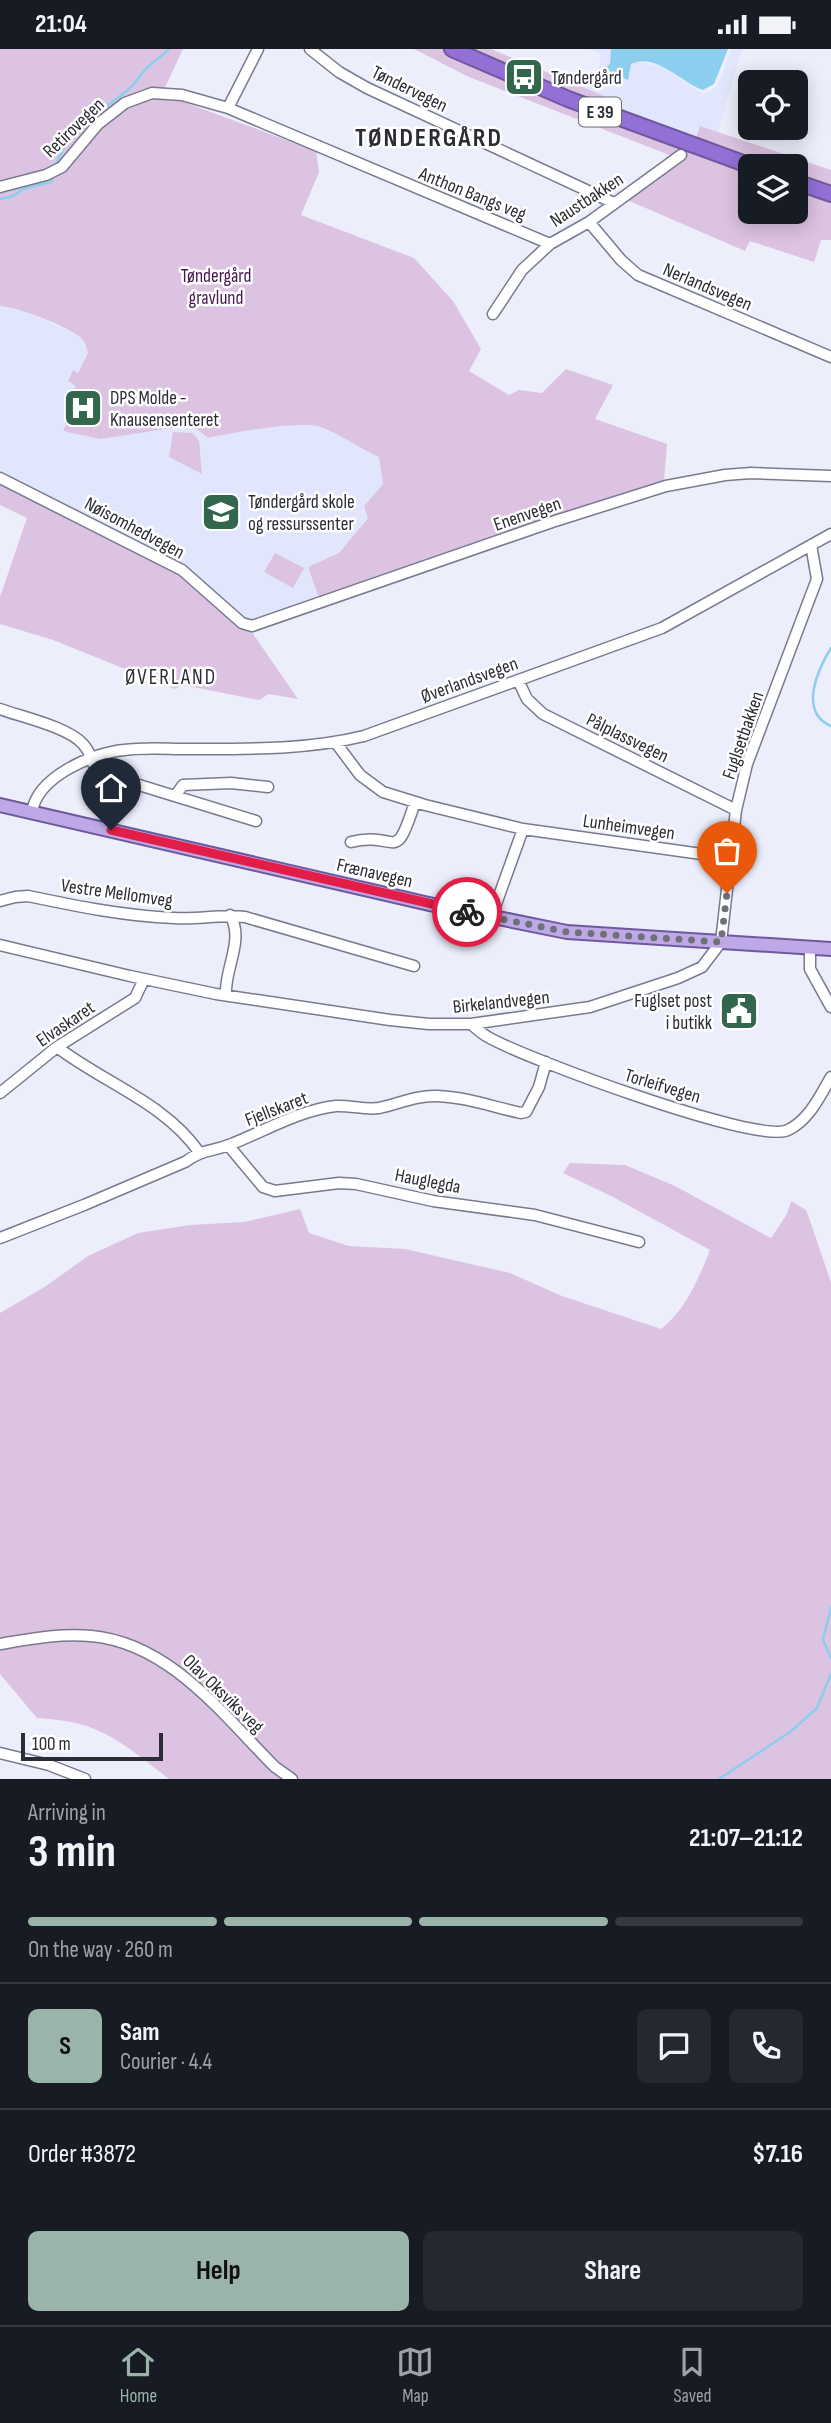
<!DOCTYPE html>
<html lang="en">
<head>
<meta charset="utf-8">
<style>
  :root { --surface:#171b24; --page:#242831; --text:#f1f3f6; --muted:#9ea1a6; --line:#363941; --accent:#9bb4aa }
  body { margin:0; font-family:"Sofia Sans Condensed",sans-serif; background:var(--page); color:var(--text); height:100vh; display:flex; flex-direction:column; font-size:26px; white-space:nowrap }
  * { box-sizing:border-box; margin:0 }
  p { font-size:23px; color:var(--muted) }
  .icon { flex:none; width:38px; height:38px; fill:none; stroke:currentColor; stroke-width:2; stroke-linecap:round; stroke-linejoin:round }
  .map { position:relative; height:1730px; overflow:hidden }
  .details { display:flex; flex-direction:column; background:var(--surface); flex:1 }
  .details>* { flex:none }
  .buttons { position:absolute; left:738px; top:21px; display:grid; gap:14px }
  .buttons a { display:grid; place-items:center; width:70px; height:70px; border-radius:10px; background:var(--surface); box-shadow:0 4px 18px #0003; font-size:35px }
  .scale { position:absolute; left:21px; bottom:18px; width:142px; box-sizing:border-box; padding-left:7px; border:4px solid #2b2d35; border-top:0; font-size:19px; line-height:24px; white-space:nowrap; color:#2b2d35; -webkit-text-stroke:5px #fff; paint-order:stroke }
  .pin { position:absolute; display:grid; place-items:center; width:60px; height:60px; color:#fff; margin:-72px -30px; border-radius:50% 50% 50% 0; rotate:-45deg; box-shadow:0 0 7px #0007 }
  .pin .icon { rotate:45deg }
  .courier { position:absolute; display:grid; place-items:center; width:70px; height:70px; margin:-35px; border:5px solid #e11d48; border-radius:50%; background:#fff; color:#222; box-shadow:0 2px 9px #0007 }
  .summary em { font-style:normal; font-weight:700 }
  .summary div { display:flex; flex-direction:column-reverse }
  .summary { display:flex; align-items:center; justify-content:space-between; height:119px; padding:0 28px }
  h1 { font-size:46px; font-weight:700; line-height:52px }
  .bar { display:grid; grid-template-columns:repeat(4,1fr); gap:10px 7px; align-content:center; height:84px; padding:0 28px }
  .bar i { height:9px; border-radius:5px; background:var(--line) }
  .bar .on { background:var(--accent) }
  .bar p { grid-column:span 4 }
  .line { display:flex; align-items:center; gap:18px; padding:0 28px; border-top:2px solid var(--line) }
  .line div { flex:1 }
  .round { display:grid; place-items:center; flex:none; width:74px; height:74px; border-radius:10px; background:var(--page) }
  .primary-button { display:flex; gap:14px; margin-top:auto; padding:14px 28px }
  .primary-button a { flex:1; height:80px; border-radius:10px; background:var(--accent); color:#111; font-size:28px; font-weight:700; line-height:80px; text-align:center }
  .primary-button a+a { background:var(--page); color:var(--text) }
  .status { display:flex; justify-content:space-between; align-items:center; height:49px; padding:0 35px; background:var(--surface); direction:ltr }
  .status svg { height:19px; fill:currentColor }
  .menu { display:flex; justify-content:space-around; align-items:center; height:98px; border-top:2px solid var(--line); background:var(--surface); font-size:19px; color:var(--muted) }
  .menu a { display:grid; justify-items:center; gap:4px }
  .menu .on { color:var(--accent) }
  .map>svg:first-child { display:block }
</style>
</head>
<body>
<div class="status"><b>21:04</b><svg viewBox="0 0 49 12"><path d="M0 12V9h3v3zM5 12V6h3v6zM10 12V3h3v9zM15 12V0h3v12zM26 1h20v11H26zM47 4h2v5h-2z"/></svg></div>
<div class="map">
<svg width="831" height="1730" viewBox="0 0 831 1730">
  <rect width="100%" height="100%" fill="#eceffb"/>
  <path fill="#e1e6fd" d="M588,0h23l-1,15 26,-3 34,8 1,4 30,20h7l9,-7 15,-37h10l-24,83 -18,-6 -4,12 -96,-33 -19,-18 18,-17 1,-17z
    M0,256l15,2 47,21 8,-20 166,107 138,11 9,58 -19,22 4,11 -29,36 -31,14 11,31 -71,24 -64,-55 -43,-24 -141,-69z"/>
  <path fill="#dcc3e1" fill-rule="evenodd" d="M0,0h183l-21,45 154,57 3,21 -18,43 113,43 39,43 28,48 -12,22 40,24 10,-5 23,3 24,-24 47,16 -18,34 72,25 -3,38 -345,116 -11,-31 31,-14 29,-35 -4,-12 19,-22 -4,-27c-19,-9 -38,-22 -58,-30 -21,-7 -90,6 -113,11l-16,-13 -92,14 -37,-8 8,-17 -7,-4 12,-24 -8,-5 5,-11 5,3 10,-20c-2,-6 -2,-11 -7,-15 -11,-11 -66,-32 -81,-32z
    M414,0h77l113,47 -3,9 95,33 4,-12 131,44v70h-10l-7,22 -64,-21 -5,10 -127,-55 54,-40 -203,-79zM751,117h45v46h-45z
    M173,383l20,1 6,8 3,33 -33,-17z
    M0,425l141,69 43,24 64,55 3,9 47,68 -29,-5 -10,6 -76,-15 -8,4 -122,-49 -53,-16v-27l27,-79 -27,-13z
    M275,504l29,15 -11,20 -29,-16z
    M570,1114l55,2 50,21 96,52 16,-24 4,-13 15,9 3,8 22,64v497h-662c-27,-21 -59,-49 -94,-56 -12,-3 -25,-4 -38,-5l-37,-44v-361l46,-27 42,-30 50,-23 52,-8 54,-3 56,-13 9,24 40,13 56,3 105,24 52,23 99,33c24,-18 38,-51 49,-79l-97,-53 -50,-24z"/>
  <path fill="#8cceed" d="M611,0h117l-14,35 -11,6c-20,-6 -47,-38 -72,-26l-3,16 -25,-11 7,-5z"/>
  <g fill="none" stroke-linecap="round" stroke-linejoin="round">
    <path stroke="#8cceed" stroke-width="2.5" d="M55,119c10,-37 48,-57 75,-80 7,-6 11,-15 18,-21 7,-7 15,-11 21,-18
      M0,150l13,-3 10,-7 28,-7 3,-8
      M831,599c-13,21 -33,64 0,78
      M831,1559l-8,32 8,18
      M719,1730l71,-47 27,-24 14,-34"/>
    <g stroke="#777b8d" stroke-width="13">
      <path id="minor" d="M310,0l29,23 28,16 247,115
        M228,59l322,136
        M0,138l46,-12 16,-8 36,-43 27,-21 27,-10 30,2 46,13 30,-59
        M589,173l32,38 17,15 193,82
        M493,265l29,-44 28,-26 39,-22 92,-67
        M0,429l182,92 60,53 10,3 300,-104 114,-36 59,-11 26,-2 80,3
        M518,631l9,19 16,15 193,96
        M0,660c22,8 68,18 83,35 11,12 5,17 17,29l156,48
        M336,694l24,32 23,17 42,13 98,24 207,29
        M175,747l8,-11 48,-2 37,4
        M32,763c5,-35 60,-59 92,-62 21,-3 43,-1 64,-1 59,0 119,1 176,-13l298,-108 169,-94
        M351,793c47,-12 43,26 64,-40
        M0,852l15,-4 13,-1c48,10 96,20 146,22 23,2 47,-4 71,-1l169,49
        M491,869l32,-89
        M0,896l130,31 86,18 174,26 39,4h42l119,-17 88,-29 24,-11 19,-25 15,-132 11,-46 70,-185 -6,-34
        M810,899v21l21,38
        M226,946c-2,-26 19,-55 4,-80
        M471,975c6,5 11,10 17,13 36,21 270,108 300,93 21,-10 32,-34 43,-53
        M57,998c47,36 108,56 142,105
        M0,1044l57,-46 78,-49 9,-19
        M228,1096l35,42 12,4 64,-8 17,1 77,17 102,14 104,27
        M0,1189l84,-33 101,-43c18,-13 25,-10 44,-17 34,-13 70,-35 107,-39 14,-1 28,4 43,2 19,-4 38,-13 58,-12 29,1 56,11 84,17l5,-1 13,-25 7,-25
        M0,1595c30,-5 60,-11 91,-8 79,7 132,79 184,131l17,12
        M0,1704l49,12 36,14"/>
    </g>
    <g stroke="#6f599e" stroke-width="16">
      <path id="major" d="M0,756l429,99 138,28 264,17"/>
    </g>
    <g stroke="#6f599e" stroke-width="18">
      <path id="highway" d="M452,0l116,50 183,67
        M796,133l35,12"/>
    </g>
    <use href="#minor" stroke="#fff" stroke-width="10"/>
    <use href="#major" stroke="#bea9e6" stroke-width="12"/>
    <use href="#highway" stroke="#9370d6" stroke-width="14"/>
  </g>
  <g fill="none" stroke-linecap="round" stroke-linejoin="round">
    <path stroke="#6f717a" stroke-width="7" stroke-dasharray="0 12.6" d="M467,863l100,20 154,10 6,-49"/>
    <path stroke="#e11d48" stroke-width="9" d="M111,781l356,82"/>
  </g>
  <defs>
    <g id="bus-square" transform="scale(2.0125)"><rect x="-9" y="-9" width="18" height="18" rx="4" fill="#32674d" stroke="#fff"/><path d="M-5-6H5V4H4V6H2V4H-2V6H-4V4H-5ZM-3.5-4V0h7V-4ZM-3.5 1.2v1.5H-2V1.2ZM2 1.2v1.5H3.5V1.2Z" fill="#fff"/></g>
    <g id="hospital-square" transform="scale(2.0125)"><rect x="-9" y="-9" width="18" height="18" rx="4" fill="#32674d" stroke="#fff"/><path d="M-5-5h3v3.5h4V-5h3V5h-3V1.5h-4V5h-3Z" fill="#fff"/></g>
    <g id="school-square" transform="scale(2.0125)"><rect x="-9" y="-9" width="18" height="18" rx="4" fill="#32674d" stroke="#fff"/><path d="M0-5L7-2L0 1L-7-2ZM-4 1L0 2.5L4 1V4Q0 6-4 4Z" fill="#fff"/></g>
    <g id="civic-square" transform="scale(2.0125)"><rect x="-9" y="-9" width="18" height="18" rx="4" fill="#32674d" stroke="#fff"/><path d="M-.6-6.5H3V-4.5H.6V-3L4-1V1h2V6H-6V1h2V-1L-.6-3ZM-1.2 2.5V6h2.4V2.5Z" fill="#fff"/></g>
  </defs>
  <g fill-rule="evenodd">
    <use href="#bus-square" x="524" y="28"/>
    <use href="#hospital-square" x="83" y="359"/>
    <use href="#school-square" x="221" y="463"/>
    <use href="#civic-square" x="739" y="962"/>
  </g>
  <g text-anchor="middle" stroke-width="5" stroke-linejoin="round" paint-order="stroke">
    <rect fill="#fff" stroke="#6b6c72" stroke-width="2" x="579" y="48.5" width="42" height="29" rx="5"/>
    <g font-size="18" font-weight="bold" fill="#2b2d35">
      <text x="600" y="69">E 39</text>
    </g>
    <g font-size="19" fill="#2b2d35" stroke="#fff" text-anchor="start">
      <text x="551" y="35">Tøndergård</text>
      <text x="110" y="355">DPS Molde -<tspan x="110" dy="22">Knausensenteret</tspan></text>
      <text x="248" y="459">Tøndergård skole<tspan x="248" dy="22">og ressurssenter</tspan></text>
      <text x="712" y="958" text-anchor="end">Fuglset post<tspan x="712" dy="22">i butikk</tspan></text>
    </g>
    <g font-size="19" fill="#2b2d35" stroke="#fff">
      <text transform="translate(410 39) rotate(26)" y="7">Tøndervegen</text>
      <text transform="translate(73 78) rotate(-44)" y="7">Retirovegen</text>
      <text transform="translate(473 144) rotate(22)" y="7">Anthon Bangs veg</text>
      <text transform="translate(586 150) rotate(-33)" y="7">Naustbakken</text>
      <text transform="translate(708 237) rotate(23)" y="7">Nerlandsvegen</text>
      <text transform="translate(527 464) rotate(-19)" y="7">Enenvegen</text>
      <text transform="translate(135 478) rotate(28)" y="7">Nøisomhedvegen</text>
      <text transform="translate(469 630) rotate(-20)" y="7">Øverlandsvegen</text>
      <text transform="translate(742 686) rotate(-71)" y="7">Fuglsetbakken</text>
      <text transform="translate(628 688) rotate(26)" y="7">Pålplassvegen</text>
      <text transform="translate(629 777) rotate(8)" y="7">Lunheimvegen</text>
      <text transform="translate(375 823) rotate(13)" y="7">Frænavegen</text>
      <text transform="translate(117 843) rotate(8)" y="7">Vestre Mellomveg</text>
      <text transform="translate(501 952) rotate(-6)" y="7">Birkelandvegen</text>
      <text transform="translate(65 974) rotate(-34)" y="7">Elvaskaret</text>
      <text transform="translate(663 1036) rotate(17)" y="7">Torleifvegen</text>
      <text transform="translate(276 1059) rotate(-21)" y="7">Fjellskaret</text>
      <text transform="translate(428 1131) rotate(11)" y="7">Hauglegda</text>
      <text transform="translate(224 1644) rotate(44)" y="7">Olav Oksviks veg</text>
    </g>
    <g font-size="19" fill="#471650" stroke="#fff">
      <text x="216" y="233">Tøndergård<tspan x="216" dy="22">gravlund</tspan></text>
    </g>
    <g font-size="21" letter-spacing="2" fill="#2b2d35" stroke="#fff">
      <text x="171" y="635">ØVERLAND</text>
    </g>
    <g font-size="26" font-weight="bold" letter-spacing="2" fill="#2b2d35" stroke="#fff">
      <text x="429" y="97">TØNDERGÅRD</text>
    </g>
  </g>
</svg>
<div class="buttons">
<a><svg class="icon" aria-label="locate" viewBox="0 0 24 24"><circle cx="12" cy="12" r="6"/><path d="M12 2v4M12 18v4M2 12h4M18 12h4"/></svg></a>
<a><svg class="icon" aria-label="layers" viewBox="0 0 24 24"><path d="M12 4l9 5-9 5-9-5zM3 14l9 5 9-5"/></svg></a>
</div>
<div class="scale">100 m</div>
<div class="pin" style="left:727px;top:844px;background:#ea580c"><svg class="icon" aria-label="bag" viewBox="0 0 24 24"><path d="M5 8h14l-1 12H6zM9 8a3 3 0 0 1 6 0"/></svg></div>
<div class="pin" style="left:111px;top:781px;background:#1f2937"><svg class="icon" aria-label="home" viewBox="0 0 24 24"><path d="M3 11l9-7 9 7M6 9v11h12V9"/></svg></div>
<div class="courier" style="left:467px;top:863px"><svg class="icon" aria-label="bike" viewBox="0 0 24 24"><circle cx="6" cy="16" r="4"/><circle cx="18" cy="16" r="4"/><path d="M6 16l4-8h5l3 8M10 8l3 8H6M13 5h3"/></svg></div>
</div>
<section class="details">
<div class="summary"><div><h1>3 min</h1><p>Arriving in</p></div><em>21:07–21:12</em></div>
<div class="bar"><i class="on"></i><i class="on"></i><i class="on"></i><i></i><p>On the way · 260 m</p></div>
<div class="line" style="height:126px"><b class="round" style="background:var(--accent);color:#111">S</b><div><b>Sam</b><p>Courier · 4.4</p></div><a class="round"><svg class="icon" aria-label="chat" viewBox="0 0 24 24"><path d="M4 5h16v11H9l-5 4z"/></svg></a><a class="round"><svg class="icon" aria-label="phone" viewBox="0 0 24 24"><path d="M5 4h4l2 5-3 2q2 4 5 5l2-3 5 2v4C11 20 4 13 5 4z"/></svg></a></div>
<div class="line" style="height:91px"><div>Order #3872</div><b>$7.16</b></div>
<div class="primary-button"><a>Help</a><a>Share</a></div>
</section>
<nav class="menu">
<a class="on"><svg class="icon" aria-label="home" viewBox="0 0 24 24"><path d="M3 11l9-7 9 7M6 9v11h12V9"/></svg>Home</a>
<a><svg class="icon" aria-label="map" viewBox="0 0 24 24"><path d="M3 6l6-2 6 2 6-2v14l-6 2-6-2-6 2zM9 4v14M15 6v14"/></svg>Map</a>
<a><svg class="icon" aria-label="saved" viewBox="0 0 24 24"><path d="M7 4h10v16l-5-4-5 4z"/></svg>Saved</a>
</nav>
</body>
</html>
